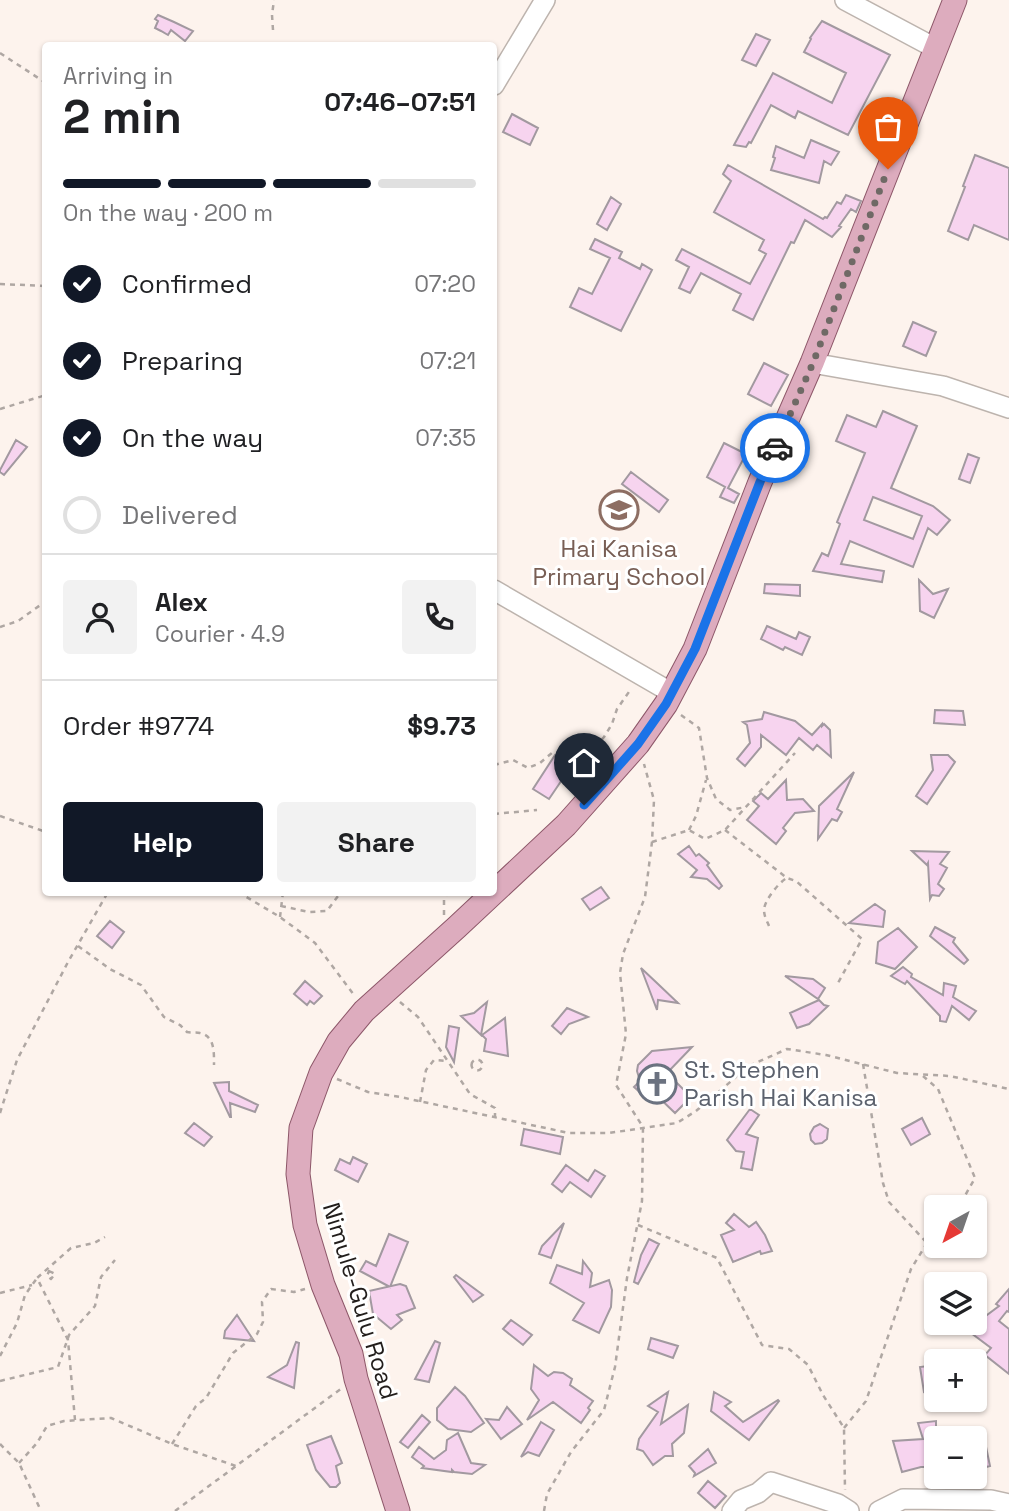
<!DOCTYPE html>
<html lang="en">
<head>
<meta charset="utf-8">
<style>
  :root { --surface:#fff; --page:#f2f2f2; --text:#202124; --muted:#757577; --line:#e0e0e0; --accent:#111827 }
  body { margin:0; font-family:"Space Grotesk",sans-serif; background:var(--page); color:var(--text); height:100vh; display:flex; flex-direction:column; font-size:26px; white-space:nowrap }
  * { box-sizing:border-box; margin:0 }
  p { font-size:23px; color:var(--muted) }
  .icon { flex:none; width:38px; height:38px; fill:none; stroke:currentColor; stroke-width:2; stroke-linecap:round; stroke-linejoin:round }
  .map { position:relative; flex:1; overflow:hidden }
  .drawer { position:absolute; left:42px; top:42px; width:455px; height:854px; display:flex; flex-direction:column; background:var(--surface); border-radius:7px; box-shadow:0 2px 5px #0004 }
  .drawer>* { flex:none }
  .needle { width:46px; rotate:220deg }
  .controls { position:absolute; left:924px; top:1195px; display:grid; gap:14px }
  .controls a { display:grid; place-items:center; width:63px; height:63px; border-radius:7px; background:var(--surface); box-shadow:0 2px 5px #0004; font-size:35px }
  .pin { position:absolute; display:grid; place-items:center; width:60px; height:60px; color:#fff; margin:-72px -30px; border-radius:50% 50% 50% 0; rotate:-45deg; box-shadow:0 0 7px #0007 }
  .pin .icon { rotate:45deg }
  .courier { position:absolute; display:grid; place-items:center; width:70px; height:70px; margin:-35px; border:5px solid #1a73e8; border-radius:50%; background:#fff; color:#222; box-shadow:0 2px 9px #0007 }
  .headline em { font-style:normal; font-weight:800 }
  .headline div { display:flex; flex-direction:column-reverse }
  .headline { display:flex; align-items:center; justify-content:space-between; height:119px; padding:0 21px }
  h1 { font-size:46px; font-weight:800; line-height:52px }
  .bar { display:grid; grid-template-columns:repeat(4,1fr); gap:10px 7px; align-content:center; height:84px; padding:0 21px }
  .bar i { height:9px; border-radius:5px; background:var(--line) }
  .bar .active { background:var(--accent) }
  .bar p { grid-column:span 4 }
  .line { display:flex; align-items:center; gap:18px; padding:0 21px; border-top:2px solid var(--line) }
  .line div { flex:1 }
  .round { display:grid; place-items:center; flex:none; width:74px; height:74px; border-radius:7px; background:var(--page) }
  ol { padding:0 21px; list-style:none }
  li { display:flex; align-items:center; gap:21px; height:77px }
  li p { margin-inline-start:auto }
  li .icon { padding:7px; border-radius:50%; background:var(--accent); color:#fff; stroke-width:4 }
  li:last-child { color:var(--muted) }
  li i { width:38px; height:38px; border:4px solid var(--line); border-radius:50% }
  .cta { display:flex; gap:14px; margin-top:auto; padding:14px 21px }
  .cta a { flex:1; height:80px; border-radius:7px; background:var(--accent); color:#fff; font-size:28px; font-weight:800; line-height:80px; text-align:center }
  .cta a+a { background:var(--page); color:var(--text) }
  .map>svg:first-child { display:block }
</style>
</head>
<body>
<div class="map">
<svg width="1009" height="1511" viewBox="0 0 1009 1511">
  <rect width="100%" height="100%" fill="#fdf3ed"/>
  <path fill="#f7d4ef" stroke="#a299a0" stroke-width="2" fill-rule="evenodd" d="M158,15l16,7 19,9 -8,10 -14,-11 -3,5 -7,-4 -6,-3 3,-7 -3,-2z
    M822,21l68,34 -42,80 -50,-24 -3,7 -24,-13 -20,38 -2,-1 -3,5 -12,-2 39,-72 59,30 14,-30 -42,-21 7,-13 -1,-1z
    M756,34l14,6 -14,26 -14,-6z
    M512,114l26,14 -8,17 -27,-13z
    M811,140l28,12 -8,13 -7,-4 -5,22 -48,-13 4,-12 -2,-1 3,-11 28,12z
    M975,155l34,13v72l-35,-15 -6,15 -20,-9 17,-44 -2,-1z
    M728,165l95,54 2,-2 2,1 10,-16 4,2 5,-9 15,6 -5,11 -5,-3 -12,17 2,1 -9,10 -27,-17 -11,23 -3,-1 -38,78 -20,-10 8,-16 -40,-21 -11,20 -11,-5 10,-21 -13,-7 6,-11 68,35 16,-30 -7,-4 5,-10 -50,-28 17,-31 -8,-7z
    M611,197l10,7 -14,26 -10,-6z
    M595,239l27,13 -3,6 21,11 2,-5 10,6 -31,61 -51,-24 9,-19 13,6 18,-36 -20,-9z
    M913,322l23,10 -10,24 -23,-10z
    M764,363l24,12 -17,31 -23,-12z
    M883,411l34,15 -26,62 42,18 17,14 -13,15 -9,-7 -15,39 -63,-26 -9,23 43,7 -2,11 -69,-11 9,-18 6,3 12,-32 -3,-2 28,-69 -29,-12 11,-26 29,12zM873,497l49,19 -9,23 -49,-19z
    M16,440l11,7 -23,28 -4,-3v-2z
    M724,443l22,11 -18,34 11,6 -5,9 -14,-6 5,-10 -18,-10z
    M968,454l11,4 -9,25 -11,-4z
    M631,472l37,28 -9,12 -37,-28z
    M919,580l14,14 15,-5 -14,29 -14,-7z
    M765,584l35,1v11l-36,-3z
    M767,626l29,13 3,-7 11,5 -8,18 -17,-8 -2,3 -22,-11z
    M935,710l28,1 2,14 -31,-2z
    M764,712l31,9 17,14 10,-11v2l2,-2 6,6 1,27 -14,-12 -4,5 -14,-12 -13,17 -25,-20v12l-16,19 -8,-7 13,-16 -3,-18 -4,-3 19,-3z
    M555,755l17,10 -23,34 -16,-10z
    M931,755h17l7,7 -28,42 -11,-8 17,-26z
    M854,772l-17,37 5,3 -5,9 -5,-2 -14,20 1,-33z
    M786,780l1,20 16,-1 11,12 -19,2 -12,15 3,3 -10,13 -29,-24 12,-14 -6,-5 8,-8 7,6z
    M689,846l7,10 3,-2 10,9 -2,2 15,21 -3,3 -12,-10 -16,-2 6,-7 -19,-16z
    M912,851l37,1 -9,12 7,4 -9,16 6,5 -5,7 -7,-1 -2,4 -2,-36 -1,2z
    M601,887l8,11 -19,12 -8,-11z
    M875,904l10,7 -2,16 -34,-4z
    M110,921l14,11 -12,16 -15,-12z
    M935,927l20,11 -2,4 15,18 -4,4 -34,-28z
    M898,928l19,19 -22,22 -19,-6 2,-21z
    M903,967l9,7 -1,3 32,18 1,-12 12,3 -3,11 23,14 -7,9 -17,-14 -6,16 -6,-1v-5l-33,-35 -2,3 -14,-8z
    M641,968l17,16 20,19 -20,-3 -1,10z
    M785,976l28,3 12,9 -7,11z
    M305,981l17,15 -8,8 -4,-3 -3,4 -13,-11z
    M819,1000l5,5 4,1 -19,18 -12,4 -7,-15z
    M487,1002l-6,33 -20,-19 13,-3z
    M567,1008l21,9 -19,7 -8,10 -9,-8z
    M505,1018l3,38 -24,-5 2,-12 -4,-4z
    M449,1026l10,2 -5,34 -8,-15z
    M692,1047l-25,26 24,24 -16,16 -25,-24 -6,7 -10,-9 6,-6 -3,-10 1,-6 14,-14z
    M229,1082v9l29,14 -3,7 -25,-9 1,14h-1l-16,-34z
    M750,1109l9,6 -13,19 12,4 -6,32 -11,-2 3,-16 -8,-1 -9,-11z
    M922,1118l8,16 -19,11 -9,-16z
    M194,1123l18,14 -8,9 -19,-13z
    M820,1124l8,5 -1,10 -5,4 -7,1 -4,-4 -1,-6 4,-7z
    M524,1129l39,8 -3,17 -39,-9z
    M353,1157l14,7 -9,18 -23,-12 5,-11 10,5z
    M566,1165l22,16 7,-11 10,6 -14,21 -21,-15 -8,10 -10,-8z
    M734,1214l15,13 7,-5 9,13 7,16 -11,3 -1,-3 -27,11 -12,-27 13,-5 -8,-7z
    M564,1223l-13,35 -12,-4 3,-8z
    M389,1234l19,8 -18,45 -30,-16 6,-10 10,5z
    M649,1239l10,5 -21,40 -4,-2 7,-27z
    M583,1261l9,12 -2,14 19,-7 3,10 -1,17 -12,26 -26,-13 11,-17 -34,-20 7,-18 25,9z
    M456,1275l27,20 -10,7 -19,-25z
    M400,1284l6,2 9,22 -18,7 5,5 -11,9 -18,-15 -4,-23z
    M1009,1289v23l-2,-1 -8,10 10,8v45l-24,-19 6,-7 -24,-18 32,-24 -3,-2z
    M237,1315l17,26 -30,-3 1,-7z
    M511,1320l21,15 -9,10 -20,-16z
    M651,1338l27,8 -5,12 -25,-9z
    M435,1341l5,2 -11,39 -14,-3z
    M296,1342l3,1 -5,45 -26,-11 19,-12z
    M534,1365l14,11 6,-4 9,1 9,6 -2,6 23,16 -5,7 2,2 -9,13 -28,-21 -26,18 12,-20 -8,-11z
    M936,1365v25l-12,2 -4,-25z
    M455,1387l10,9 19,27 -13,9 -23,-3 -11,-9v-12z
    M668,1392l-7,32 27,-19 -4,28 -12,11 1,12h-8l-12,9 -10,-14 -6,-2 2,-10 19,-27 -10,-6z
    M714,1392l17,10 -6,4 18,16 35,-22 1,1 -30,39 -38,-29z
    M507,1407l15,17 -21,15 -15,-20 13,1z
    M422,1415l8,7 -22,26 -8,-6z
    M936,1421v34l-8,1 -1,11h-6l-19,5 -9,-31 30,-2 -5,-16z
    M541,1422l13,8 -15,26 -11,-4 -7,5z
    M458,1433l13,30 14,2 -13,9 -18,-2 -2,-2v2l-30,-4 2,-2 -12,-9 7,-10 15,12 12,-9 1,-10z
    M331,1436l11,27 -6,3 4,17 -4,4h-6l-14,-17 -9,-25z
    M985,1442l5,24 -11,3 -4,-26z
    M708,1449l8,14 -22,13 1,-3 -6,-7z
    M708,1481l18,15 -11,12 -17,-15z"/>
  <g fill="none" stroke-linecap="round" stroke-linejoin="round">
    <g stroke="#bdb4ae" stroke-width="22">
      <path id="minor" d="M845,0l90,48
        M494,85l51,-85
        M812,363l131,23 66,22
        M494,590l178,103
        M732,1511l9,-11 17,-7 13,-11 67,22 11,7
        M879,1511l24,-12 88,1 18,4"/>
    </g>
    <g stroke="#8d5769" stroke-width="25">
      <path id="major" d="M398,1511l-42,-132 -5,-25 -28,-69 -18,-60 -7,-51 3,-46 20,-55 18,-32 25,-30 93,-84 109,-102 72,-81 28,-40 29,-55 65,-167 52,-119 143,-363"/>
    </g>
    <path stroke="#afa7a3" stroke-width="2.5" stroke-dasharray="5 5" stroke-linecap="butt" d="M273,30l-1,-15 2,-15
      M0,53l46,30
      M0,284l46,2
      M0,409l46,-14
      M0,627l18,-6 28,-20
      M681,715l18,13 8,50 9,21 14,11 16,-3
      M494,765l19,-5 15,8 12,-5 13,-11 25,13 5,-3 21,-25 8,-13 5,-15 14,-20
      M494,814l43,-4
      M0,816l46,16
      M689,830l7,-14 10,-36
      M725,830l62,48 9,3 66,58 -24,44
      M652,842l37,-12 16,9 20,-9 70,-77
      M238,892l42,25 35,26 39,52
      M281,906l28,6 18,-1 11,-15 7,-4
      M444,915v-16l4,-7
      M280,917l3,-25
      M769,926c-2,-5 -5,-10 -5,-16 0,-9 15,-28 23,-32
      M78,946l32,23 31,16 23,32 16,8 7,7c5,1 9,0 13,1 15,3 14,20 14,32
      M400,1002l18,15 52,77 25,14v9
      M471.5 1065a5.5 5.5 0 1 1 11 0a5.5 5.5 0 1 1-11 0Z
      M863,1064l20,119 6,19 38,41
      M923,1076l15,13 37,89 -17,30
      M337,1079l31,13 32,5 169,36h40l68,-10 19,-12 53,-45 38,-17 39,6 71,18 53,3 59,13
      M420,1102l6,-32 8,-10 14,1
      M0,1113l17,-53 51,-98 40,-70
      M638,1225l79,33 45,87 27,4 19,16 15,30 21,33 1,62
      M49,1271l6,3 -4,5 -4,-3z
      M0,1293l32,-8
      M0,1356l17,-33 8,-28 12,-17
      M0,1381l58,-14 11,-32 26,-29 6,-29 14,-17
      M75,1420l-7,-80 -31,-62 34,-30 23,-5 11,-6
      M844,1428l22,-27 45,-132 16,-26 9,-5
      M0,1444l19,19 22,48
      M172,1444l24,-38 10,-8 27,-45 24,-19 6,-12 -1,-20 9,-13 23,3 11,-3
      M19,1463l18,-20 10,-17 17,-5 47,-3 61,26 64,22
      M175,1511l167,-123
      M544,1511l3,-17 24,-42 33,-42 11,-43 12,-89 15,-77 1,-74 -27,-42 10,-51 -6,-61 3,-19 22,-57 7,-55 2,-42 -10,-36"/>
    <use href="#minor" stroke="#fff" stroke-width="19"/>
    <use href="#major" stroke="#ddacbe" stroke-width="23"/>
  </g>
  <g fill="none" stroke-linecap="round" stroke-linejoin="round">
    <path stroke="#6f6965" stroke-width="7" stroke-dasharray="0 12.6" d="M775,448l38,-85 75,-194"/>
    <path stroke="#1a73e8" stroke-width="9" d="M584,805l54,-61 28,-40 29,-55 65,-167 15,-34"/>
  </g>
  <defs>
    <g id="school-ring" transform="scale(2.0125)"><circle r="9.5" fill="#fff" stroke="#8d6e63" stroke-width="1.5"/><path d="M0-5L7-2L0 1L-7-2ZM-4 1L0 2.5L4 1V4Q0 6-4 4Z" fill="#8d6e63"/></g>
    <g id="church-ring" transform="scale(2.0125)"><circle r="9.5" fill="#fff" stroke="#6b7280" stroke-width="1.5"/><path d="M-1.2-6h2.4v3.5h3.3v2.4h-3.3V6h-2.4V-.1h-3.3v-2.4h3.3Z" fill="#6b7280"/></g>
  </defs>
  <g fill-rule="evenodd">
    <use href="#school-ring" x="619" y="510"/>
    <use href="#church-ring" x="657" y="1084"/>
  </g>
  <g text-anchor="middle" stroke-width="6" stroke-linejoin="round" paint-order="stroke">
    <g font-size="24" fill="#785e54" stroke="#fff">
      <text x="619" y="557">Hai Kanisa<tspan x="619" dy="28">Primary School</tspan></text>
    </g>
    <g font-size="24" fill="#5b616d" stroke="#fff" text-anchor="start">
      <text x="684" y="1078">St. Stephen<tspan x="684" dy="28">Parish Hai Kanisa</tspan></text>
    </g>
    <g font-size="24" fill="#221e1c" stroke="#fff">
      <text transform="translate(360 1301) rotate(73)" y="8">Nimule-Gulu Road</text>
    </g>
  </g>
</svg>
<div class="controls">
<a><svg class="needle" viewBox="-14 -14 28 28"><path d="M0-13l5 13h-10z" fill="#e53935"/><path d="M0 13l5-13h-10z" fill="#757577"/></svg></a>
<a><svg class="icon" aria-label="layers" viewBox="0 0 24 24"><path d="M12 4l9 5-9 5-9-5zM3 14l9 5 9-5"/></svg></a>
<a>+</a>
<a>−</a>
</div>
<div class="pin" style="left:888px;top:169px;background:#ea580c"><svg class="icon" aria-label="bag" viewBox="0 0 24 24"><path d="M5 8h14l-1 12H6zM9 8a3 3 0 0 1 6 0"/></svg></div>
<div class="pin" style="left:584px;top:805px;background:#1f2937"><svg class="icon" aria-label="home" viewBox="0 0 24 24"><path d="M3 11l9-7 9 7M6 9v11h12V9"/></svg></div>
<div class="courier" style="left:775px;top:448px"><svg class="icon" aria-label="car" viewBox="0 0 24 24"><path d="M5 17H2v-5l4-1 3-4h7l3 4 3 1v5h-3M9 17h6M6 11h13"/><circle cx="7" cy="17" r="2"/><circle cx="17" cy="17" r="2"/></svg></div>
<section class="drawer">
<div class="headline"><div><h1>2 min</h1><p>Arriving in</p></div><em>07:46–07:51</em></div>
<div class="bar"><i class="active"></i><i class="active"></i><i class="active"></i><i></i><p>On the way · 200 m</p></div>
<ol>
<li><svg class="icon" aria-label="check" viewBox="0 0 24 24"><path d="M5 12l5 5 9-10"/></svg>Confirmed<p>07:20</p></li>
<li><svg class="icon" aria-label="check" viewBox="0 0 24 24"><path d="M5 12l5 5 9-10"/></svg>Preparing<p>07:21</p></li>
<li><svg class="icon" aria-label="check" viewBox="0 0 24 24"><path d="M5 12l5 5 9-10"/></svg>On the way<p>07:35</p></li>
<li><i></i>Delivered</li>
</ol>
<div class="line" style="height:126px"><a class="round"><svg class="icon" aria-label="person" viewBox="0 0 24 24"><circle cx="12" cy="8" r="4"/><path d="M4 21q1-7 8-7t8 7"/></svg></a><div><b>Alex</b><p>Courier · 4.9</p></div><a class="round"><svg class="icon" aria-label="phone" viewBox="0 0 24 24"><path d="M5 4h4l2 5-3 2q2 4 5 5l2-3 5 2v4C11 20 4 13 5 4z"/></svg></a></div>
<div class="line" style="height:91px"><div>Order #9774</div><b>$9.73</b></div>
<div class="cta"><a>Help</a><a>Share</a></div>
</section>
</div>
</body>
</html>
